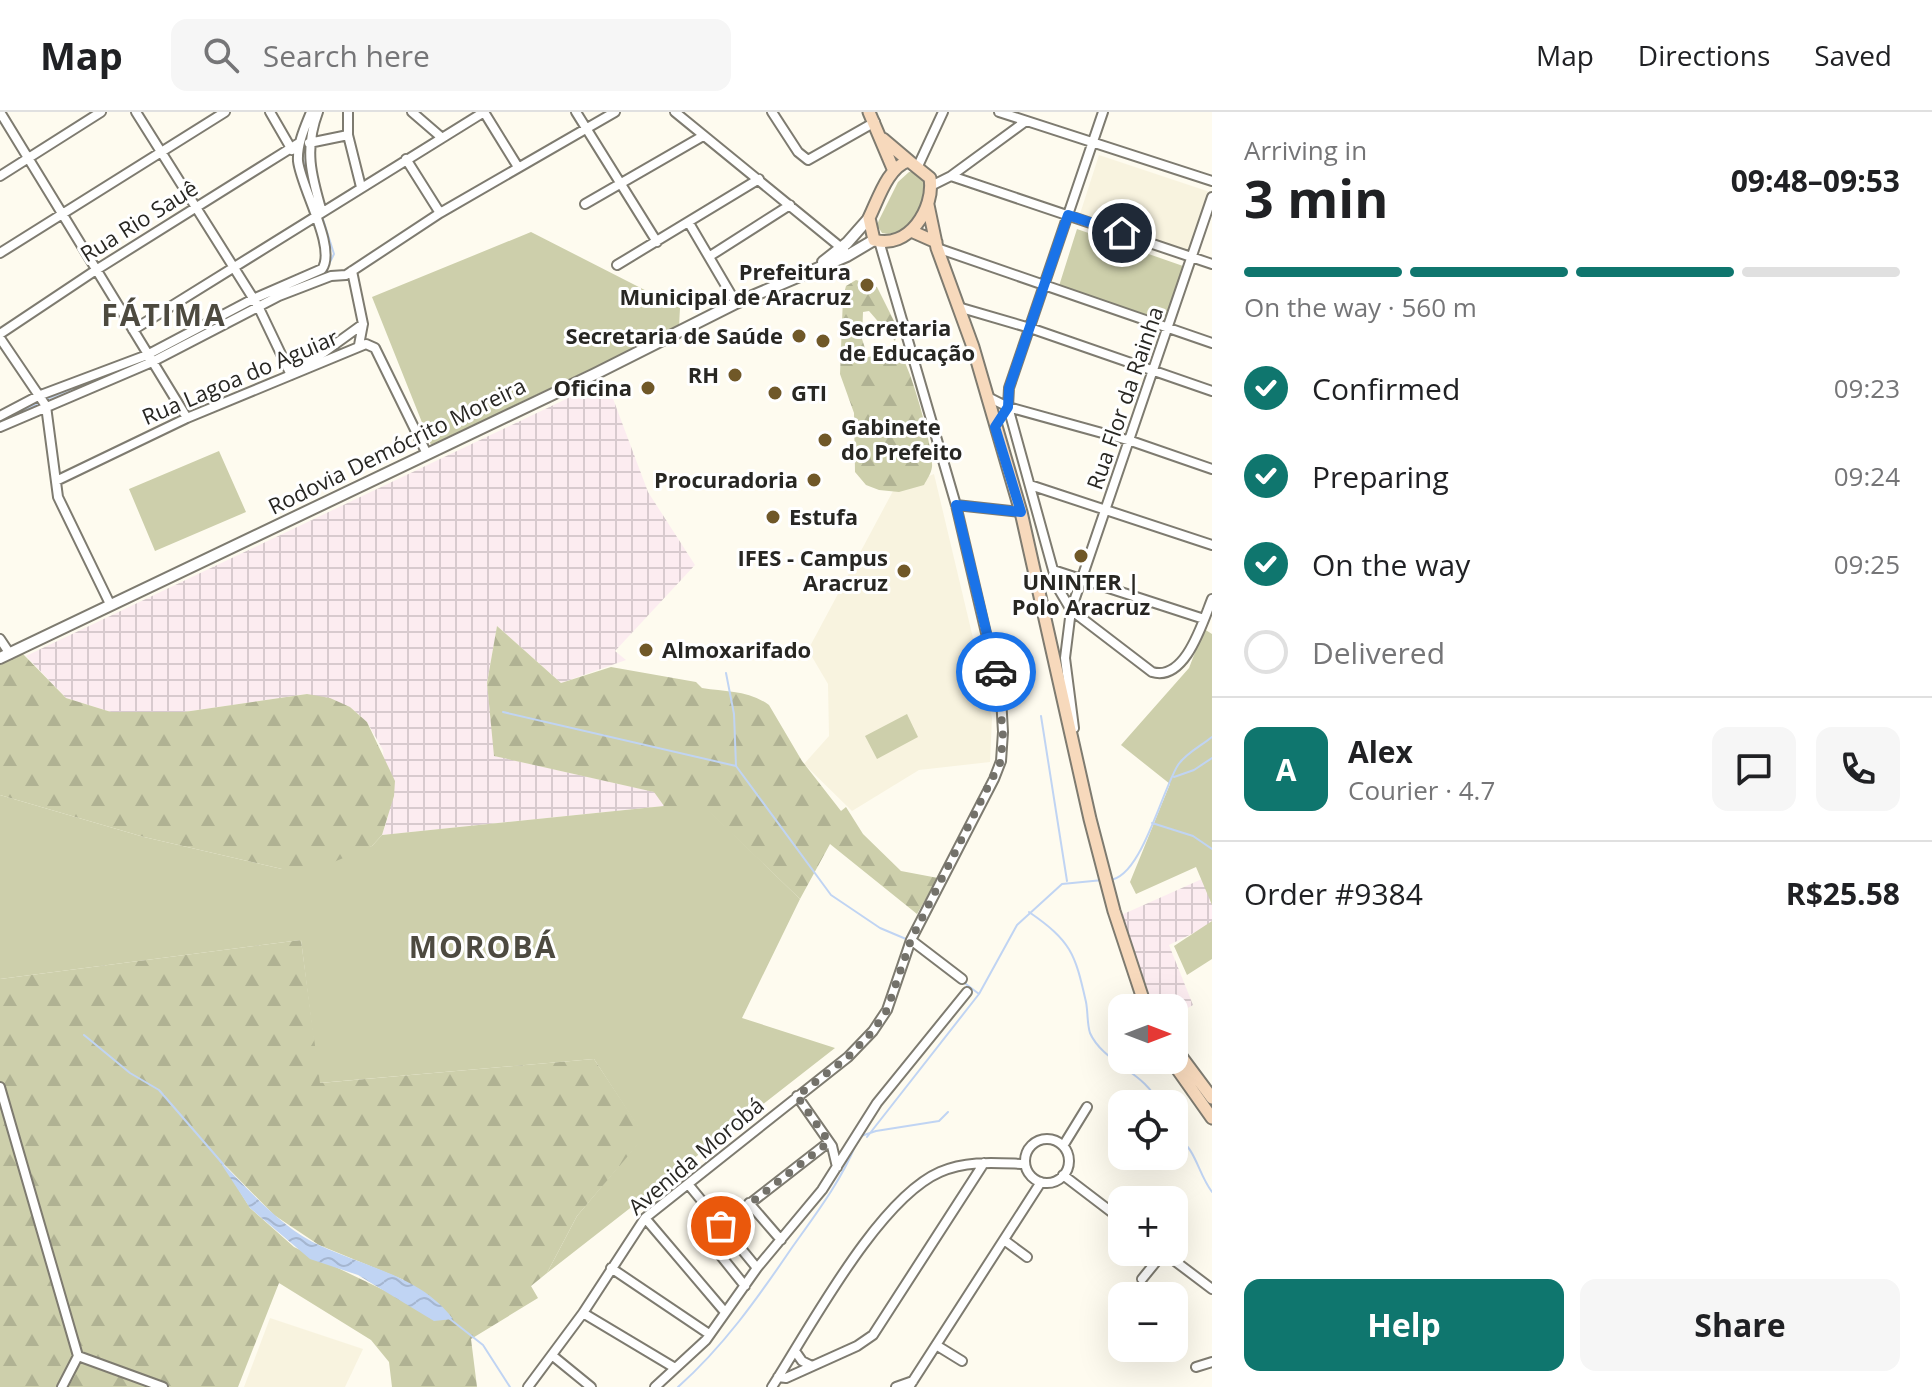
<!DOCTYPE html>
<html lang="en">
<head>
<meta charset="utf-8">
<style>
  :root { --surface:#fff; --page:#f6f6f6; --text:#202124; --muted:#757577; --line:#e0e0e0; --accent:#0f766e }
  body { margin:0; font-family:"Open Sans",sans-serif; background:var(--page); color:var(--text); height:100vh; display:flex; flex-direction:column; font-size:30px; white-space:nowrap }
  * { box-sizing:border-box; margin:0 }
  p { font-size:26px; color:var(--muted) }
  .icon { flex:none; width:44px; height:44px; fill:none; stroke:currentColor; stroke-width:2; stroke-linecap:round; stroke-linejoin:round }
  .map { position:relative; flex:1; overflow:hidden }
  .sheet { display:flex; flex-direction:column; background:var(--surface); width:720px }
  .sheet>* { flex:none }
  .needle { width:52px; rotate:90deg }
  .controls { position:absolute; left:1108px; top:882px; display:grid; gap:16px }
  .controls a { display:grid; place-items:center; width:80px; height:80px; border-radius:16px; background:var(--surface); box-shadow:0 8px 32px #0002; font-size:40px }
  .pin { position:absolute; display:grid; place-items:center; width:68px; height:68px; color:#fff; margin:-34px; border:4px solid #fff; border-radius:50%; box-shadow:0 2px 8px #0007 }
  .courier { position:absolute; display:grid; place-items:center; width:80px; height:80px; margin:-40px; border:6px solid #1a73e8; border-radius:50%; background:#fff; color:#222; box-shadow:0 2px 10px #0007 }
  .summary em { font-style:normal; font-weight:700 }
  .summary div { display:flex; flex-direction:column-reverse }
  .summary { display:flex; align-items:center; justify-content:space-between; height:136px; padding:0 32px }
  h1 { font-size:52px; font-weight:700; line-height:60px }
  .bar { display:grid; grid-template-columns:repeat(4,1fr); gap:12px 8px; align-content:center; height:96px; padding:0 32px }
  .bar i { height:10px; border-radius:6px; background:var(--line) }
  .bar .current { background:var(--accent) }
  .bar p { grid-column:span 4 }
  .line { display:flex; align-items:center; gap:20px; padding:0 32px; border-top:2px solid var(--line) }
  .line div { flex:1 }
  .round { display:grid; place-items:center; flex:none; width:84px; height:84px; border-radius:16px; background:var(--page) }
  ol { padding:0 32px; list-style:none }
  li { display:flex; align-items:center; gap:24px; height:88px }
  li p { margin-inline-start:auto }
  li .icon { padding:8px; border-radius:50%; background:var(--accent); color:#fff; stroke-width:4 }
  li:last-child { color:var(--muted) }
  li i { width:44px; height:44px; border:4px solid var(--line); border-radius:50% }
  .action { display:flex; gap:16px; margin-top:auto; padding:16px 32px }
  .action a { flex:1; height:92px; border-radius:16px; background:var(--accent); color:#fff; font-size:32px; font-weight:700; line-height:92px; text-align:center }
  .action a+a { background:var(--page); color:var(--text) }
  header { display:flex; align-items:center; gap:48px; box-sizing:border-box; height:112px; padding:0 40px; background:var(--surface); border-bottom:2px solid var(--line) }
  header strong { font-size:38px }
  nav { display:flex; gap:44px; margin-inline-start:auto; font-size:28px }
  .search { width:560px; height:72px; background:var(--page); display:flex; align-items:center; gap:20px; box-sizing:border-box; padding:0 28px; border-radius:16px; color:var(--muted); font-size:30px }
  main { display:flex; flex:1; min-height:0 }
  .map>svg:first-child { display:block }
</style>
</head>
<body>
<header>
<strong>Map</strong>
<div class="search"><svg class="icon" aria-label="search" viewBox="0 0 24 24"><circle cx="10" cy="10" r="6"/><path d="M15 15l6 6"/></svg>Search here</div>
<nav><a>Map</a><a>Directions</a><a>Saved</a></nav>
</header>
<main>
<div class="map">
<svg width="1212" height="1275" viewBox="0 0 1212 1275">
  <defs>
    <pattern id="industrial-grid" width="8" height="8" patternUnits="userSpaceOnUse" patternTransform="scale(2)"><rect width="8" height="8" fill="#fcecf0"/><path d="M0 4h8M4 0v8" fill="none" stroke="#d8cace"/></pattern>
    <pattern id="forest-firs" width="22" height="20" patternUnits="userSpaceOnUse" patternTransform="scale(2)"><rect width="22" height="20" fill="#cdcfab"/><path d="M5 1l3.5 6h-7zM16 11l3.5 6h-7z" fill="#b0b293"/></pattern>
    <pattern id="water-waves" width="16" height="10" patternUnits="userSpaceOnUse" patternTransform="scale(2)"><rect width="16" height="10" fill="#c0d4f3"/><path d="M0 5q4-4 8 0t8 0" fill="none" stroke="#a5b6d0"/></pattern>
  </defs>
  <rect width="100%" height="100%" fill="#fefbef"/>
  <path fill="#f8f3df" d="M1099,43l111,37 -21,59 -110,-34z
    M934,362l58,244 -2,44 -71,8 -67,41 -48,-47 25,-28 -1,-52 -20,-34 85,-159z
    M270,1206l93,31 -18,38h-101z"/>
  <path fill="url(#industrial-grid)" d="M606,268l42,112 47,73 -80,86 11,9 -65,23 -64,-57 -10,57 8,73 160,36 9,14 -282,29 6,-18 -5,-67 -16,-28 -17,-15 -43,-13 -123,18h-73l-45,-14 -40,-42z
    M1202,767l10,21v24l-43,21 24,60 -19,11v-8h-23l-32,-92z"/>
  <path fill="#cdcfab" d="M909,60h9l7,9c0,23 -15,58 -43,52l-5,-8 2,-5 19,-38z
    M1077,117l106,37 -17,55 -107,-35z
    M531,120l149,76 -1,19 -248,118 -59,-148z
    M219,339l27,61 -91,39 -26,-62z
    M1204,517l8,5v271l-16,-38 -60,27 -6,-12 40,-98 -49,-39 68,-77z
    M907,602l11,23 -41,22 -12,-23z
    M0,683l144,42 138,32 90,-23 10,-11 282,-29 39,-1 97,94 -58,119 93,30 -288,225 30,-57 67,-80 -50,-77 -275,24 -18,-143 -301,39z
    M1212,809v38l-25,16 -13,-29z"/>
  <path fill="url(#forest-firs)" fill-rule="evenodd" d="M856,168l21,7 21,42 -3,12 -26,-30 -6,1 -1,27 6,18 30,-6c12,11 36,99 34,116 -1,7 -5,12 -8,18l-25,7 -20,-2 -13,-5 -11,-13 -1,-59 -14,-39 3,-77 3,-11z
    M497,514l64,57 50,-16 85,15 6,6c24,4 46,2 67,17l33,56 39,50 5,-4 17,27 38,37 37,7 -21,36 -87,-70 -30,55 -97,-93h-39l-10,-14 -160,-36 -7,-73z
    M23,542l43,44 45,14h73l123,-18 23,4 20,9 17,15 28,59 -1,15 -12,39 -10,11 -55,23h-35l-138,-32 -144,-42v-130z
    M301,828l19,143 274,-24 51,77 -68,80 -30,57 -16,13 7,12 -67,41 6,48h-85l-3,-25 -18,-22 -92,-57 -41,104h-238v-408zM221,1049l53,54 45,30 85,35 -10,15 -100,-48 -44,-39z"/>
  <path fill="url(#water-waves)" d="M218,1047c31,30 62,69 103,87 45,21 101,31 132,73l-19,2 -76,-46 -48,-16 -60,-51z"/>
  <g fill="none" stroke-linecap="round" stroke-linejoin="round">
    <path stroke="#c0d4f3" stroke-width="2" d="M306,36l-1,25 7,19
      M322,104l12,38 -8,16
      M302,171l12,-6
      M47,287l79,-32
      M0,309l41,-19
      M726,561l8,41 2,52
      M503,600l233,54 95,129 49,33 26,11
      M1041,604l26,165
      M1174,665l20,-7 18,-12
      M1152,711l41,13 19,13
      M1109,768c32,-1 53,-90 69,-115 8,-12 23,-19 34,-28
      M1029,800c42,29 46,41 57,90 2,10 1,22 4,31 13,30 59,41 68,71
      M962,869l17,13
      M84,923l46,38 29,17 64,74
      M1174,1022c23,15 23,38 38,58
      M861,1024l15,-5 63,-10 9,-9
      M867,1025l112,-143 38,-69 45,-41 41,-4
      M450,1207l33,26 27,42
      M678,1275c45,-40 79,-88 113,-138 24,-34 49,-66 65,-105"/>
    <g stroke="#7e7b70" stroke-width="12">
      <path id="minor" d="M0,0l187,306
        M136,0l122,194 33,69
        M270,0l22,38
        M318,0c-14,37 -7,63 4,100
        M348,0v23l13,52
        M412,0l29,25
        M484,0l34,55
        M576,0l81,130
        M675,0l169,138
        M772,0l26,40 10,8 67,-38
        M999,0l213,69
        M1103,0l-94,276 -1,19 50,181 13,22 81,62c33,10 50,-48 60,-73
        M309,31l39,-8
        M406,47l34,54
        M918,54l25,-54
        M0,64l101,-64
        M951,64l75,-55
        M931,74l20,-10 261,88
        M585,92l118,-68
        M689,111l47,80
        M937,136l275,95
        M0,141l225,-141
        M710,144l80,-51
        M617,153l142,-86
        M352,159l11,53 -4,21
        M958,195l72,21 182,63
        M133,218l351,-218
        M0,222l96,-64 203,-127
        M0,226l46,68 12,91 52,107
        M289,258l34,-17 40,-29
        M988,285l20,10 123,34 81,28
        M0,304l38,-20 109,-41 106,-56 69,-30c15,-21 -21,-81 -24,-108 -1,-17 7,-34 13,-49
        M0,315l152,-65 127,-66 52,-20 15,-1 94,-62 175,-101
        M56,369l131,-63 179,-74 9,4 52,106
        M1030,373l182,60
        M956,393l65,7
        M1053,458l151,49
        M0,527l10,15
        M1074,616l-9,-70 6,-48 141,-413
        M911,828l51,39
        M0,975l78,269
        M797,984l35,50 5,21
        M1025 1049a22 22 0 1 1 44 0a22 22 0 1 1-44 0Z
        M1063,1034l24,-39
        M1063,1063l59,45
        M688,1072l69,84
        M749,1091l32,37
        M645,1106l79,93
        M721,1114l108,-84
        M1004,1128l23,17
        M717,1139l28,35
        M1163,1140l49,37
        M611,1156l98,66
        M1142,1167l22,-27
        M583,1201l92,55
        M936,1233l26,16
        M795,1239l7,10 10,5
        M553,1244l38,31
        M1196,1255l16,-5
        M778,1265l8,1 71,-32 16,-11 111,-172
        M62,1275l16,-31 85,31
        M528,1275l55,-74 62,-95 203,-161 25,-26 14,-21 24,-70 83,-161 7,-18 2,-29 -2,-35 -45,-192 -77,-264
        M655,1275l51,-47 51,-72 65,-78 55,-87 90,-111
        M772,1275c38,-59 106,-188 168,-215 27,-12 56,-9 85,-8
        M896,1275l17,-6
        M909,1275l132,-205"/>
    </g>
    <g stroke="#7e7b70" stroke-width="14">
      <path id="tertiary" d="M823,150l24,-19 22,-25
        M0,546l595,-284 141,-71 111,-47 27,-16"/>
    </g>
    <g stroke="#7e7b70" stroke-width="15">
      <path id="secondary" d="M869,0l25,59
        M883,27l26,22
        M909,49l21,17c5,31 -22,72 -56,62l-5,-22c9,-18 19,-52 40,-57z
        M928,93l9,43 36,99 48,165 69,307 24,92 32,97
        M911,119l25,11
        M1174,935l38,51
        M1171,948l41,58"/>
    </g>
    <use href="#minor" stroke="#fff" stroke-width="8"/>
    <use href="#tertiary" stroke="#fff" stroke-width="10"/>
    <use href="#secondary" stroke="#f7d9bc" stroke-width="11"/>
  </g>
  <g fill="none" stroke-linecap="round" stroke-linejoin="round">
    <path stroke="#73716a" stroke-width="8" stroke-dasharray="0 14.4" d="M721,1114l108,-84 -32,-46 51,-39 25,-26 14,-21 24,-70 90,-179 2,-29 -7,-60"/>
    <path stroke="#1a73e8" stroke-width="10" d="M996,560l-40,-167 65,7 -26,-85 13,-20 1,-19 59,-173 54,18"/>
  </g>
  <g fill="#705828" stroke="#fff" stroke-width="3">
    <circle cx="867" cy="173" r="8"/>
    <circle cx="799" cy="224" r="8"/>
    <circle cx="823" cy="229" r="8"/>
    <circle cx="735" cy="263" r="8"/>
    <circle cx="648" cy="276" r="8"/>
    <circle cx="775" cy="281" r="8"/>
    <circle cx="825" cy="328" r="8"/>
    <circle cx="814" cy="368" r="8"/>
    <circle cx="773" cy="405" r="8"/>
    <circle cx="1081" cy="444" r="8"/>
    <circle cx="904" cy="459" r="8"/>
    <circle cx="646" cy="538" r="8"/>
  </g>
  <g text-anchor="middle" stroke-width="6" stroke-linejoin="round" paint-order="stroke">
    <g font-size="22" fill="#282723" stroke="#fff">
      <text transform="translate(139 109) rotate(-32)" y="8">Rua Rio Sauê</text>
      <text transform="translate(240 265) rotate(-23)" y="8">Rua Lagoa do Aguiar</text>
      <text transform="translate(1125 286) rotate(-71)" y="8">Rua Flor da Rainha</text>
      <text transform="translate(397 334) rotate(-26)" y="8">Rodovia Demócrito Moreira</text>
      <text transform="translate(696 1044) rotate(-40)" y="8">Avenida Morobá</text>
    </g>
    <g font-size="22" font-weight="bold" fill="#282723" stroke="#fff" text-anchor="end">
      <text x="851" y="168">Prefeitura<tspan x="851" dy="25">Municipal de Aracruz</tspan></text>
      <text x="839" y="224" text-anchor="start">Secretaria<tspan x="839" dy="25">de Educação</tspan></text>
      <text x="783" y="232">Secretaria de Saúde</text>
      <text x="719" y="271">RH</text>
      <text x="632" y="284">Oficina</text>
      <text x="791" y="289" text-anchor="start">GTI</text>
      <text x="841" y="323" text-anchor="start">Gabinete<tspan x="841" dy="25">do Prefeito</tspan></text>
      <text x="798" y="376">Procuradoria</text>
      <text x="789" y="413" text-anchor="start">Estufa</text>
      <text x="888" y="454">IFES - Campus<tspan x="888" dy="25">Aracruz</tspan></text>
      <text x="1081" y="478" text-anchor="middle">UNINTER |<tspan x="1081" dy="25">Polo Aracruz</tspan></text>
      <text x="662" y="546" text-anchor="start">Almoxarifado</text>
    </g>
    <g font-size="30" font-weight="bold" letter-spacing="2" fill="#4d4a40" stroke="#fff">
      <text x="164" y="214">FÁTIMA</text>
      <text x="483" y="846">MOROBÁ</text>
    </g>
  </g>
</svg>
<div class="controls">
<a><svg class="needle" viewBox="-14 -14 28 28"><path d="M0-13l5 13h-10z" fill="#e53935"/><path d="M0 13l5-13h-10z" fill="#757577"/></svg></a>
<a><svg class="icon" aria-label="locate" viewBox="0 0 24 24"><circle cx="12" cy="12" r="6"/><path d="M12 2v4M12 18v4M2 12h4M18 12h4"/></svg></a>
<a>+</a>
<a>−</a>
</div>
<div class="pin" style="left:721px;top:1114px;background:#ea580c"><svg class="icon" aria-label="bag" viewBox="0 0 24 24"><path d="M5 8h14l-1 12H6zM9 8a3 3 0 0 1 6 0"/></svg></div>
<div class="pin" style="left:1122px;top:121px;background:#1f2937"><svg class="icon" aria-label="home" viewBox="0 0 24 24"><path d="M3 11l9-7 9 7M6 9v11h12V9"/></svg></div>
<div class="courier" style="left:996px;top:560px"><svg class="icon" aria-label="car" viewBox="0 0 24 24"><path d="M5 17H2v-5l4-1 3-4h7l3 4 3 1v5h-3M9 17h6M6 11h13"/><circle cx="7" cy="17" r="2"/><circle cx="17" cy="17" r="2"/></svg></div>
</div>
<section class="sheet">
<div class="summary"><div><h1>3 min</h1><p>Arriving in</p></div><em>09:48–09:53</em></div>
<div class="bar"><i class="current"></i><i class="current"></i><i class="current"></i><i></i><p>On the way · 560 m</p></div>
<ol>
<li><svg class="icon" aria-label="check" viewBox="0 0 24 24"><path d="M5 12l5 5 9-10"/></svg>Confirmed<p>09:23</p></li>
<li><svg class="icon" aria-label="check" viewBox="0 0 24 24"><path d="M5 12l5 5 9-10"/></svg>Preparing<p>09:24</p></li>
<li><svg class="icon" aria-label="check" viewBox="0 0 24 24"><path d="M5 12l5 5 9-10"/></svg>On the way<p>09:25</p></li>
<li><i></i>Delivered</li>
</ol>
<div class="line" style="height:144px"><b class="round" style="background:var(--accent);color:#fff">A</b><div><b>Alex</b><p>Courier · 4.7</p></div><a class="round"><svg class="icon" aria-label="chat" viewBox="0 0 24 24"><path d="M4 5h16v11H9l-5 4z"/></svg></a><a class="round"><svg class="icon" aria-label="phone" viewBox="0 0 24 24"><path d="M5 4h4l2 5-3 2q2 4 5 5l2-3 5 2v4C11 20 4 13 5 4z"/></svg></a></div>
<div class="line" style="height:104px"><div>Order #9384</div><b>R$25.58</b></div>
<div class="action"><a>Help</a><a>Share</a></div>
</section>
</main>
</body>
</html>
